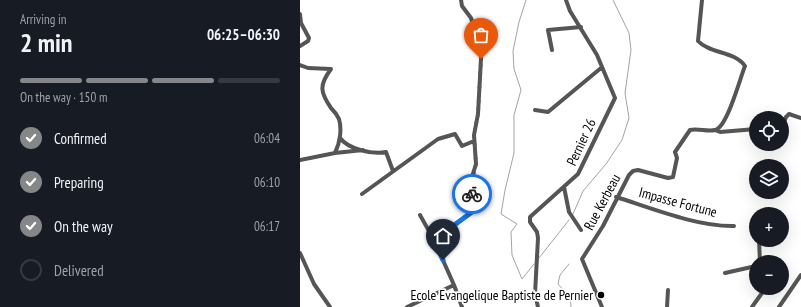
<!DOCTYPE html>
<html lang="en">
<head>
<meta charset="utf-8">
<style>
  :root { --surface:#171b24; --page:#242831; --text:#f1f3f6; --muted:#9ea1a6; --line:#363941; --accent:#858687 }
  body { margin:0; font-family:"PT Sans Narrow",sans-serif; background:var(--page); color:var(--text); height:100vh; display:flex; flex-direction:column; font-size:15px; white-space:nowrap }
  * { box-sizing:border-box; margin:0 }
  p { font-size:13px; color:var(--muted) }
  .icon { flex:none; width:22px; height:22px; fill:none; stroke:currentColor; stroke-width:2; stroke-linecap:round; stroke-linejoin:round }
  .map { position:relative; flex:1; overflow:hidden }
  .sheet { display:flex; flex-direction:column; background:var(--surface); width:300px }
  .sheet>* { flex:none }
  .tools { position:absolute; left:449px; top:111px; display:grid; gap:8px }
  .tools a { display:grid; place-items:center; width:40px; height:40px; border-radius:50%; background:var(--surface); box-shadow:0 4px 16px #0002; font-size:20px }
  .pin { position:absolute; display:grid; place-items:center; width:34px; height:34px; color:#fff; margin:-41px -17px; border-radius:50% 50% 50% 0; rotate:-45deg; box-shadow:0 0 4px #0007 }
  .pin .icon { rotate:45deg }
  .courier { position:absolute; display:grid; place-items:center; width:40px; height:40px; margin:-20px; border:3px solid #1a73e8; border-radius:50%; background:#fff; color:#222; box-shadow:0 1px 5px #0007 }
  .headline em { font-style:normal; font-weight:600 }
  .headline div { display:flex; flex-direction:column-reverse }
  .headline { display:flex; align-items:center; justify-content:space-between; height:68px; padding:0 20px }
  h1 { font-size:26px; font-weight:600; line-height:30px }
  .bar { display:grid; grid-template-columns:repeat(4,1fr); gap:6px 4px; align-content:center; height:48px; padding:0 20px }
  .bar i { height:5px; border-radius:3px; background:var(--line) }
  .bar .current { background:var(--accent) }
  .bar p { grid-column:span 4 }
  ol { padding:0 20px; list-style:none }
  li { display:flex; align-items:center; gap:12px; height:44px }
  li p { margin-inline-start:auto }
  li .icon { padding:4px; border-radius:50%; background:var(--accent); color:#fff; stroke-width:4 }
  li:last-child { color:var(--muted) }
  li i { width:22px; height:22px; border:2px solid var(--line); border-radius:50% }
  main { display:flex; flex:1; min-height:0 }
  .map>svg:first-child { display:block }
</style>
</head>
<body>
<main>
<section class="sheet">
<div class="headline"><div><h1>2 min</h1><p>Arriving in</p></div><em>06:25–06:30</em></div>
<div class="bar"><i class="current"></i><i class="current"></i><i class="current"></i><i></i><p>On the way · 150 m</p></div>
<ol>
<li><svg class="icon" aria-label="check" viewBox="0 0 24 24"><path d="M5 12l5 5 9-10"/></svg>Confirmed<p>06:04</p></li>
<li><svg class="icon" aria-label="check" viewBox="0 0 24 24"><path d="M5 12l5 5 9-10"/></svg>Preparing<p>06:10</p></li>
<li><svg class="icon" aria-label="check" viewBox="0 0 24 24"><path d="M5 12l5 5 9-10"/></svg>On the way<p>06:17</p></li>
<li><i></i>Delivered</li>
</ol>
</section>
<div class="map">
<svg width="501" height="307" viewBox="0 0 501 307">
  <rect width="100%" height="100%" fill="#fff"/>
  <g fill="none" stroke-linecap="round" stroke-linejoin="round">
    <path stroke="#a3a3a3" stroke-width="1" d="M226,0l-7,22 -6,29 1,18 7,21 -7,25v38l-9,37 -4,24 16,10 -6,8 1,23 10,24 12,-15
      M273,214l10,-23 23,-27 16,-24 7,-22 -4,-25 6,-43 -2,-17 -16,-33
      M239,258l30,-38
      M269,264l-9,11 -2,9 12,13 1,10"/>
    <path stroke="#555" stroke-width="4" d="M0,14l1,9 8,15 -1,3 -8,5
      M252,50l-4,-20 33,-3
      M0,65l8,3 23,1c-12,16 -11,23 0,39 3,3 6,7 8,11 3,10 1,24 -4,34
      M235,110l13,2 53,-44
      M482,128l4,-11 3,-3 12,4
      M415,130l5,2 36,-3
      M40,138c8,11 33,17 46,14l7,19
      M0,160l35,-7 28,-3
      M264,187l5,25 12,18
      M62,194l76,-55 17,-5 7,12 12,-5
      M316,197c35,11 82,30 118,29
      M120,215l14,25
      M482,233h2
      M459,240l1,22
      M0,253l14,31 16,23
      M425,273l31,-7
      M154,285l8,22
      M107,307l47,-22 -20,-45 38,-28 -1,-32 5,-16 -2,-29 4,-21 4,-74 -7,-10 -4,-12 -9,-12 -1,-6
      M238,307l-3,-13 3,-56 -1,-6 -7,-10v-5l48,-43 37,-76 -18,-43 -27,-44 -4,-11
      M302,307l-20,-48 21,-33 26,-51 4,-4 5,-1 30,8 5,-1 4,-19 -2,-6 15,-22c8,-2 17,2 25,0 12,-2 25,-52 30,-64 -10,-15 -35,-12 -47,-25l4,-41
      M367,307l1,-17
      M452,307l10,-14 1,-5
      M479,307l22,-32"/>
  </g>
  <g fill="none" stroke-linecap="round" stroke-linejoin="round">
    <path stroke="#595959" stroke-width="4" stroke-dasharray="0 7.2" d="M172,194v-14l4,-16 -2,-29 4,-21 3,-55"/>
    <path stroke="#1a73e8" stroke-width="5" d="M143,260l-9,-20 38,-28v-18"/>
  </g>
  <circle fill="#000" stroke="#fff" stroke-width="1.5" cx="301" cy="295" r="4"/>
  <g text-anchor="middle" stroke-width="3.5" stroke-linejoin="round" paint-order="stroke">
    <g font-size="14" fill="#000" stroke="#fff">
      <text transform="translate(281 142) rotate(-65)" y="5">Pernier 26</text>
      <text transform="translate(302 202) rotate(-62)" y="5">Rue Kerbeau</text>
      <text transform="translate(378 202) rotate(15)" y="5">Impasse Fortune</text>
    </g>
    <g font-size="14" fill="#000" stroke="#fff" text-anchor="end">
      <text x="293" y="300">Ecole Evangelique Baptiste de Pernier</text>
    </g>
  </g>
</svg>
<div class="tools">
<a><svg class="icon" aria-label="locate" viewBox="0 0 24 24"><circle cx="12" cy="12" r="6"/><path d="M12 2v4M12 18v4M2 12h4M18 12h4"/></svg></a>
<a><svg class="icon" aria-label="layers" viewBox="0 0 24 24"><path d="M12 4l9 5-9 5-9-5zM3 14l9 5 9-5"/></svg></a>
<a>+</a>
<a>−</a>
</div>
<div class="pin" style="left:181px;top:59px;background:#ea580c"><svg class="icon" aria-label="bag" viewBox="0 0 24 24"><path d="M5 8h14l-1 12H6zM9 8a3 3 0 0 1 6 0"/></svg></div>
<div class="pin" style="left:143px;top:260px;background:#1f2937"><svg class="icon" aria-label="home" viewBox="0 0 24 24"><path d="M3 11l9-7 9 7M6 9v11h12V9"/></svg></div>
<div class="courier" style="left:172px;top:194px"><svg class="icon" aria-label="bike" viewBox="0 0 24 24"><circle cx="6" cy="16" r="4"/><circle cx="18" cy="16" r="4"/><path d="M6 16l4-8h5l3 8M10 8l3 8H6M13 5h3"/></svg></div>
</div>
</main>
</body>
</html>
